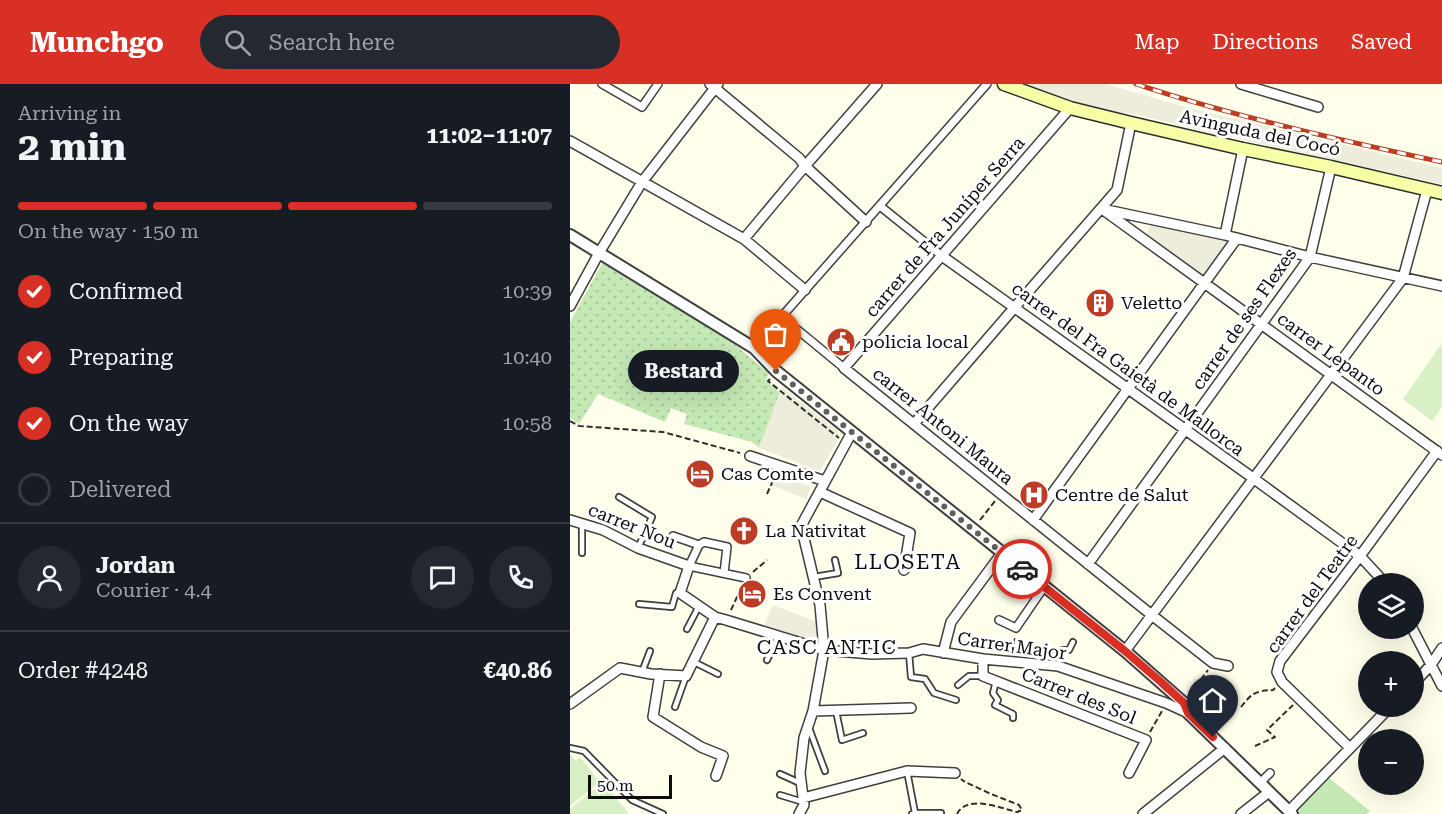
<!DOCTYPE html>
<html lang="en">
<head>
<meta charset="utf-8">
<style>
  :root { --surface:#171b24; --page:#242831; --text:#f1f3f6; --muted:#9ea1a6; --line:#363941; --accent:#d93025 }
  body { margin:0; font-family:"Roboto Serif",serif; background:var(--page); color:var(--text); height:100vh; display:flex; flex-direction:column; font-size:22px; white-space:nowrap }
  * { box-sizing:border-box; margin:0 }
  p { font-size:20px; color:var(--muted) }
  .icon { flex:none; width:33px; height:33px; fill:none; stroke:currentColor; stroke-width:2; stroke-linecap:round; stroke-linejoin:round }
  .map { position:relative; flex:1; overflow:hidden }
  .side { display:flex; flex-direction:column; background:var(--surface); width:570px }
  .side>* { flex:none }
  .buttons { position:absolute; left:788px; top:489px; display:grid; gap:12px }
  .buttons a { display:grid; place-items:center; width:66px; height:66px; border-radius:50%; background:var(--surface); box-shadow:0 6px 24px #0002; font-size:30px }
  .scale { position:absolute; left:18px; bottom:15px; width:84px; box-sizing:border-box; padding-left:6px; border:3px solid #0c0c0c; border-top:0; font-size:16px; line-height:21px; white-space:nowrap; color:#0c0c0c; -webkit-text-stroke:4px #fff; paint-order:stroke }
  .pin { position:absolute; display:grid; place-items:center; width:51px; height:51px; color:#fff; margin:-62px -26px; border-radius:50% 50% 50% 0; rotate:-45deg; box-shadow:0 0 6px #0007 }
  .pin .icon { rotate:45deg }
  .courier { position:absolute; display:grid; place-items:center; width:60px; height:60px; margin:-30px; border:4px solid #d93025; border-radius:50%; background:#fff; color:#222; box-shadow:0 2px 8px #0007 }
  .bubble { position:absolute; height:42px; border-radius:21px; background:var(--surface); box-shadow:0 6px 24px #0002; font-size:20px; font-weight:700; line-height:42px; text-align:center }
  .overview em { font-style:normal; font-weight:700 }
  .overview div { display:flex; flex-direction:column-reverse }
  .overview { display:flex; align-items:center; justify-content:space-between; height:102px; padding:0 18px }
  h1 { font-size:39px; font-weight:700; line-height:45px }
  .bar { display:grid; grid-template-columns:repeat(4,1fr); gap:9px 6px; align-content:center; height:72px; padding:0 18px }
  .bar i { height:8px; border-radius:4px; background:var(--line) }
  .bar .active { background:var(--accent) }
  .bar p { grid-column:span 4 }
  .line { display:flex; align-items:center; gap:15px; padding:0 18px; border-top:2px solid var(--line) }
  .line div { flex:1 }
  .round { display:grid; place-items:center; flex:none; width:63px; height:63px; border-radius:32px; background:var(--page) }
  ol { padding:0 18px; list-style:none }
  li { display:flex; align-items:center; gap:18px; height:66px }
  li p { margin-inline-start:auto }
  li .icon { padding:6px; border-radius:50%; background:var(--accent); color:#fff; stroke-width:4 }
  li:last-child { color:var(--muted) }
  li i { width:33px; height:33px; border:3px solid var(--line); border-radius:50% }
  header { display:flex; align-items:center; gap:36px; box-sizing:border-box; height:84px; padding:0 30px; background:var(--accent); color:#fff }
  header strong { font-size:28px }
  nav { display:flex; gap:33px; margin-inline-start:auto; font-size:21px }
  .search { width:420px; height:54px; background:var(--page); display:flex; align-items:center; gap:15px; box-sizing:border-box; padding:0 21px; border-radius:33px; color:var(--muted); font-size:22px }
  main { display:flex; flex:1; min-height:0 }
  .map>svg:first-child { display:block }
</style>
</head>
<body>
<header>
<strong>Munchgo</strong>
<div class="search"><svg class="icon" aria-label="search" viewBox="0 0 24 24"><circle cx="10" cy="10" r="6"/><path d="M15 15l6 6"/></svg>Search here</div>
<nav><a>Map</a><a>Directions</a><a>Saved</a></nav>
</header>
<main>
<section class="side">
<div class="overview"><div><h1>2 min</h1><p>Arriving in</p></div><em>11:02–11:07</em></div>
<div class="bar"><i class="active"></i><i class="active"></i><i class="active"></i><i></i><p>On the way · 150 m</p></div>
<ol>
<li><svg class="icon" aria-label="check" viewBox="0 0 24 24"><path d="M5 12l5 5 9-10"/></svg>Confirmed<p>10:39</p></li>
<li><svg class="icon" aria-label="check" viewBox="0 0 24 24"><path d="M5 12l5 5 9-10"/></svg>Preparing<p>10:40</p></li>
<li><svg class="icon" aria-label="check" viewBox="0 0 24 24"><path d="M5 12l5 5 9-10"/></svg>On the way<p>10:58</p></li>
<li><i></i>Delivered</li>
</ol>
<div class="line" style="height:108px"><a class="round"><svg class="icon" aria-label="person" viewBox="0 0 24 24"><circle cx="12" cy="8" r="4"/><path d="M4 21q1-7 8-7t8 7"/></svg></a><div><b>Jordan</b><p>Courier · 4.4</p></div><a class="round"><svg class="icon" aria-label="chat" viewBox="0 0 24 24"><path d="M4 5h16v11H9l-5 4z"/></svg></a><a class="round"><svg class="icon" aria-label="phone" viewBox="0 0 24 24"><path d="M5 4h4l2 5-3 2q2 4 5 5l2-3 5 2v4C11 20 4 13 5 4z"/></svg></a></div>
<div class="line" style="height:78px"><div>Order #4248</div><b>€40.86</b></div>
</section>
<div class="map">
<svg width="872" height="730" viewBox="0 0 872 730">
  <defs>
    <pattern id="garden-dots" width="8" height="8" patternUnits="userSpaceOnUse" patternTransform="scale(1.5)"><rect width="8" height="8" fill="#c5e9b5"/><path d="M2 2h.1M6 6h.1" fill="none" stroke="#a8c79a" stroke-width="1.8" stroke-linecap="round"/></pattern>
  </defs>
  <rect width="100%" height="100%" fill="#ffffeb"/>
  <path fill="#c5e9b5" d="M754,690l46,37 -3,3h-75z"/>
  <path fill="url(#garden-dots)" d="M33,178l103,59 63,52 -3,7 14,13 -21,55 -7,-6 -68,-18 3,-10 -16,-6 -6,14 -67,-28 -19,30 -9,-6v-96z"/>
  <path fill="#d9f0c7" d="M872,259v64l-10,14 -29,-22z
    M0,670l6,7 4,-4 20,25 -30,24z
    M33,698l26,32h-59v-5z"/>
  <path fill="#eeeddb" d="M451,0h85l83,24 253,60v16l-239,-53 -69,-17 -64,-6z
    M583,136l84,18 -32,45 -61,-43z
    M212,303l55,43 2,8 -19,33 -61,-23z
    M198,387l43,16 -5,12 -42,-17z
    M203,521l44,17 1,8 -3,7 -3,3 -9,3 -42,-12z"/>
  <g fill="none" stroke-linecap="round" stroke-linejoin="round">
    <g stroke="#3f3f3f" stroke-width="8">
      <path id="service" d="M49,413l33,20 -14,31
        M12,469v-30
        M244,493l24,-4 -3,-13
        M69,520l33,3 4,-14h4
        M117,545l12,-23
        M339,569l2,24 14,2 9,14 22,7
        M197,576l11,-24
        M124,578l24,12
        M488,582l4,-16h7l4,-8
        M72,588l8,-21
        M426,597l-3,12 5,7 -3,5 18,9v4
        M388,601l11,-9h14
        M105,623l11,-31
        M266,627l6,29 21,-7
        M239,644l16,43
        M0,664l14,3 48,49 31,14
        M337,687l8,42 -3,1
        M210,690l20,9
        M210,711l23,7
        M345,729h26"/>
    </g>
    <g stroke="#3f3f3f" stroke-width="10">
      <path id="pedestrian" d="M32,0l40,23 16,-23
        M310,122l62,50
        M212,233l62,51
        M184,264l233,-264
        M103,452l26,9
        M154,489l3,-26 -23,-5 -5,3 -10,21 57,12
        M429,536l17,8 28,-41
        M690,699l10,-10"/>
    </g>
    <g stroke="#3f3f3f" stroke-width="12">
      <path id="minor" d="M140,0l89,74 6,8 61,56
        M671,0l77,23
        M500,24l-226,260 309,248 60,47 15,3
        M0,57l174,98 61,51
        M532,125l340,246
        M537,126l118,25 85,22 132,29
        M655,151l18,-86
        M174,155l61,-73 72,-82
        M372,172l304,217 114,83 26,28
        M0,222l29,-53 43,-71 76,-98
        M344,340l107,-124 96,-110 14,-67
        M180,372l75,25
        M250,408l90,41 -6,37
        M0,436l33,10 35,18 51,18 -9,27 35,24 11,3 98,30 48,4 37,-1 14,-4 60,10 75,7 108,37 22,10
        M463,436l204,-282
        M518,480l222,-307 21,-90
        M842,544l30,58
        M555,567l278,-373 24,-88
        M373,569l8,-31 51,-69
        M413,575v17l163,64 -17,33
        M90,590l-7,43 48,30 22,9 -7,20
        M843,600l18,-19 11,-17
        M0,620l50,-36 31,6 35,2 29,-59
        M243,627l98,-3
        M780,664l-68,-66 -5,-10 3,-11 80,-105 77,-105
        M233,714l104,-27 48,2
        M719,727l102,-105
        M229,730l5,-9 -4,-32 4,-35 9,-27 11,-61 -4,-45 -19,-79 51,-94
        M573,730l82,-66
        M671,730l28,-22"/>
    </g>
    <g stroke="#3f3f3f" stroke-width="14">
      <path id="tertiary" d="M0,151l184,113 22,23 349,280 59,52 4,10 104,101"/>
    </g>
    <g stroke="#2e2e2e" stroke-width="15">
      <path id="secondary" d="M434,0l66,24 61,15 112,26 88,18 111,26"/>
    </g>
    <path stroke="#2e2e2e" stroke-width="2" stroke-dasharray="6 3" stroke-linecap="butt" d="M200,295l-2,2 71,57
      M0,337l9,5 84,6 77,21
      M197,410l9,-20
      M410,436l15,-19
      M183,488l14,-12
      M161,526l11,-24
      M442,569l3,-15
      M620,610l18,-24
      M671,623c11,-14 14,-16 32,-17l2,-2
      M580,648l12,-21
      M685,662l20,-9 -8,-7 26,-25
      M387,730c10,-20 43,-6 60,-2l5,-2 -3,-5 -28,-11 -26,-12 -4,-3"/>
    <use href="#service" stroke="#fff" stroke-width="4.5"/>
    <use href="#pedestrian" stroke="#fff" stroke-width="7"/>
    <use href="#minor" stroke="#fff" stroke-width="9"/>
    <use href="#tertiary" stroke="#fff" stroke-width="10"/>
    <use href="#secondary" stroke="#f7ffa6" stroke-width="12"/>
    <g stroke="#bc3c24" stroke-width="5">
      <path id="rail" d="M566,0c99,33 204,56 306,78"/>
    </g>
    <use href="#rail" stroke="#fff" stroke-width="3" stroke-dasharray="9" stroke-linecap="butt"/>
  </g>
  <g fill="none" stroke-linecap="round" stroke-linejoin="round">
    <path stroke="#61615a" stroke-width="6" stroke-dasharray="0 10.8" d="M206,287l246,198"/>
    <path stroke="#d93025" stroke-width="8" d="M452,485l103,82 36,31 23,21 4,10 25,24"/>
  </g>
  <defs>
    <g id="building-disc" transform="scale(1.5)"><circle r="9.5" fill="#bc3c24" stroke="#fff"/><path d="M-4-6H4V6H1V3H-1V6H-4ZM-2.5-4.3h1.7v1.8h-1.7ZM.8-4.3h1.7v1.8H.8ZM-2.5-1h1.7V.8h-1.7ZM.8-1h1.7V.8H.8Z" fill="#fff"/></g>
    <g id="civic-disc" transform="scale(1.5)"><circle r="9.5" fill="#bc3c24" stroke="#fff"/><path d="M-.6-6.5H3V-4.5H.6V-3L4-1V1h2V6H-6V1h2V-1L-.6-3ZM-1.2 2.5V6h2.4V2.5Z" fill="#fff"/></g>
    <g id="hotel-disc" transform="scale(1.5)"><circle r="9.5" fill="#bc3c24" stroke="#fff"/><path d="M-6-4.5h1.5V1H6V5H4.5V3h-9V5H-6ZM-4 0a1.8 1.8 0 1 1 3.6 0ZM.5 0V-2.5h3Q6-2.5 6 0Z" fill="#fff"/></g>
    <g id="hospital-disc" transform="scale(1.5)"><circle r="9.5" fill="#bc3c24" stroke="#fff"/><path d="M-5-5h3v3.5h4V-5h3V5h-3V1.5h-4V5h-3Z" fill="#fff"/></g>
    <g id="church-disc" transform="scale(1.5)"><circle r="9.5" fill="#bc3c24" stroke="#fff"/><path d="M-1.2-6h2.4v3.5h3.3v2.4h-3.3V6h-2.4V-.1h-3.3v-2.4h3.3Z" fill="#fff"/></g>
  </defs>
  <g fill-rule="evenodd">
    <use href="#building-disc" x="530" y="219"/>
    <use href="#civic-disc" x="271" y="258"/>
    <use href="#hotel-disc" x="130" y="390"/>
    <use href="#hospital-disc" x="464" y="411"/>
    <use href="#church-disc" x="174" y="447"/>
    <use href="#hotel-disc" x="182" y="510"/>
  </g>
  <g text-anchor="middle" stroke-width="6" stroke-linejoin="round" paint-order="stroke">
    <g font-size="18" fill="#0c0c0c" stroke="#fff">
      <text transform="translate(690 49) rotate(12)" y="6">Avinguda del Cocó</text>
      <text transform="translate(375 143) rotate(-49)" y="6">carrer de Fra Juníper Serra</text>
      <text transform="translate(674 235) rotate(-55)" y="6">carrer de ses Flexes</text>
      <text transform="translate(761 270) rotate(36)" y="6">carrer Lepanto</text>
      <text transform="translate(558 285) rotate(36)" y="6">carrer del Fra Gaietà de Mallorca</text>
      <text transform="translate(373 342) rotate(39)" y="6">carrer Antoni Maura</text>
      <text transform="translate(62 442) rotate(22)" y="6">carrer Nou</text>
      <text transform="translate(742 510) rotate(-54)" y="6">carrer del Teatre</text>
      <text transform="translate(442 562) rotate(8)" y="6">Carrer Major</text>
      <text transform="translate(509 612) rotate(22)" y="6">Carrer des Sol</text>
    </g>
    <g font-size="18" fill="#0c0c0c" stroke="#fff" text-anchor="start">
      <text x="551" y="225">Veletto</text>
      <text x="292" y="264">policia local</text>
      <text x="151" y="396">Cas Comte</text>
      <text x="485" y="417">Centre de Salut</text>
      <text x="195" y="453">La Nativitat</text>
      <text x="203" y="516">Es Convent</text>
    </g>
    <g font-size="20" letter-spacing="1.5" fill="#0c0c0c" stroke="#fff">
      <text x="257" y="570">CASC ANTIC</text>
    </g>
    <g font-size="21" letter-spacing="1.5" fill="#0c0c0c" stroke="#fff">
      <text x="338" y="485">LLOSETA</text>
    </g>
  </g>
</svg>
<div class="buttons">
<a><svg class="icon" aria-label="layers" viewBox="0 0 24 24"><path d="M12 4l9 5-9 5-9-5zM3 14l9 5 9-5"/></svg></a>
<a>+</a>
<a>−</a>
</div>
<div class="scale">50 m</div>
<div class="pin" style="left:206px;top:287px;background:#ea580c"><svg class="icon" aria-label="bag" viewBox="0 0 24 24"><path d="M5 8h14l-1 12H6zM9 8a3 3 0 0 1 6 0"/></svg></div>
<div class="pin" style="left:643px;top:653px;background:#1f2937"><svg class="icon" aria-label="home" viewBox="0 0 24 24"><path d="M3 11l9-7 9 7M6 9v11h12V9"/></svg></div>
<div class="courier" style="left:452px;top:485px"><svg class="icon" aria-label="car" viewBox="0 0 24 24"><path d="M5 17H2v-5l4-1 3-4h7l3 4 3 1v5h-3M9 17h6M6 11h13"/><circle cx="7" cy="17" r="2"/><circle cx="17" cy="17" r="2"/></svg></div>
<div class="bubble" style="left:58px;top:266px;width:111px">Bestard</div>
</div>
</main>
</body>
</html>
